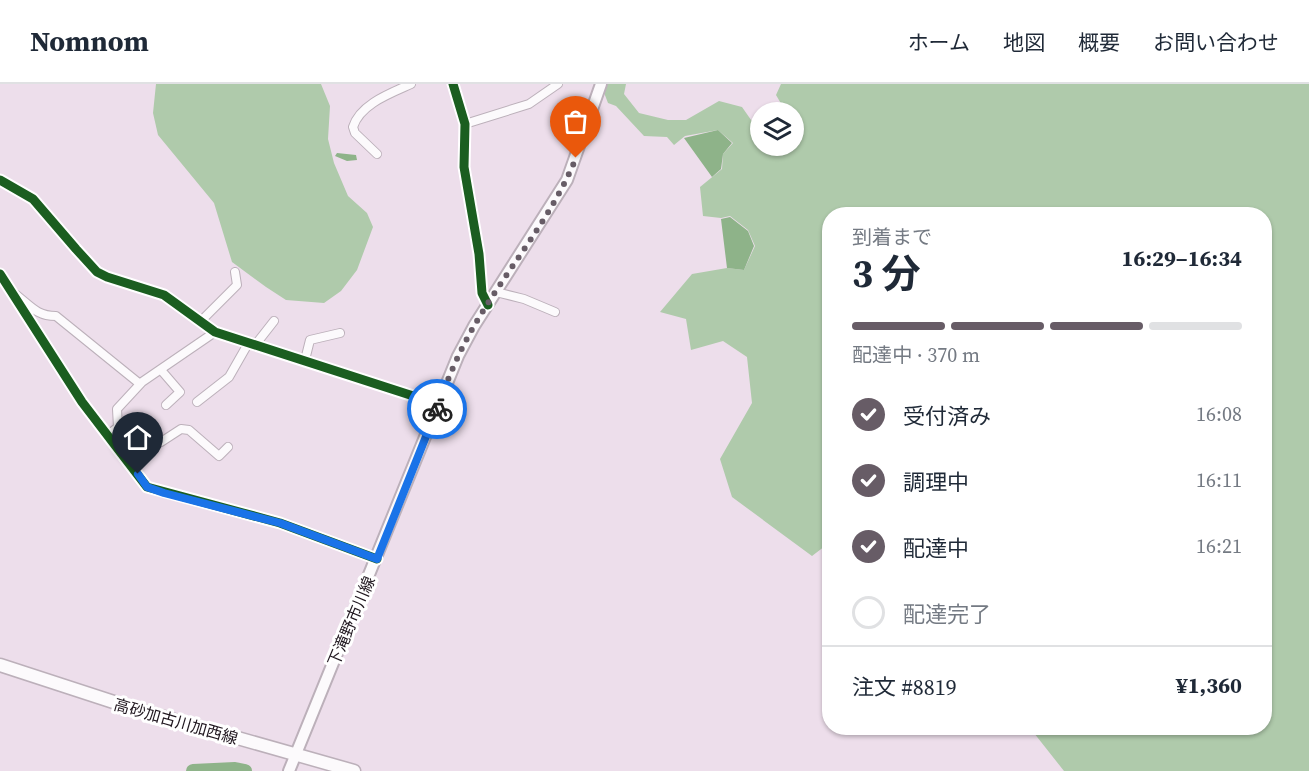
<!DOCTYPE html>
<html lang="ja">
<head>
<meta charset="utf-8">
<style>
  :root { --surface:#fff; --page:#f6f6f7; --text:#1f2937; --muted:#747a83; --line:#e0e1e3; --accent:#675c66 }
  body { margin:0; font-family:"Source Serif 4","Noto Sans JP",serif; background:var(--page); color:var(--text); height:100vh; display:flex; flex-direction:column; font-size:22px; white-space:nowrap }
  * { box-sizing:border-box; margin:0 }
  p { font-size:20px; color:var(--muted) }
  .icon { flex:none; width:33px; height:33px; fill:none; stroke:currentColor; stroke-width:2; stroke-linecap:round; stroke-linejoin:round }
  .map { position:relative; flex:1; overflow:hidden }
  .details { position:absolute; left:822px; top:123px; width:450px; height:528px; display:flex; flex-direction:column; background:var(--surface); border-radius:24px; box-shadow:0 2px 4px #0004 }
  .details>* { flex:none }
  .tools { position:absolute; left:750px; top:18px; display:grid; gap:12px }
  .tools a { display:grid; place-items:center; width:54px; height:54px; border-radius:50%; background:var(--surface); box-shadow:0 2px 4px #0004; font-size:30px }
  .pin { position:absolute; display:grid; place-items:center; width:51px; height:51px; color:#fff; margin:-62px -26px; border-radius:50% 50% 50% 0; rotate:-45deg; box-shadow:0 0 6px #0007 }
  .pin .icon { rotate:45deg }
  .courier { position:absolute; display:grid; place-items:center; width:60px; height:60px; margin:-30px; border:4px solid #1a73e8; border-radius:50%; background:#fff; color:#222; box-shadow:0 2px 8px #0007 }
  .headline em { font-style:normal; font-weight:700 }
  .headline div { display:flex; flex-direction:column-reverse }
  .headline { display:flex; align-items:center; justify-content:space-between; height:102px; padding:0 30px }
  h1 { font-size:39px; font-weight:700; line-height:45px }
  .bar { display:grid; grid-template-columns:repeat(4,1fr); gap:9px 6px; align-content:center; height:72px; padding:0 30px }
  .bar i { height:8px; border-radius:4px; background:var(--line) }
  .bar .active { background:var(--accent) }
  .bar p { grid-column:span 4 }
  .line { display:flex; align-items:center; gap:15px; padding:0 30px; border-top:2px solid var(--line) }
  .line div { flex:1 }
  ol { padding:0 30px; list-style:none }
  li { display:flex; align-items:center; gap:18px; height:66px }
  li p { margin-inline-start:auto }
  li .icon { padding:6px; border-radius:50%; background:var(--accent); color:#fff; stroke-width:4 }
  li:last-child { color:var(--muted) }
  li i { width:33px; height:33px; border:3px solid var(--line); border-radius:50% }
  header { display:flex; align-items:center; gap:36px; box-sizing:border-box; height:84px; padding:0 30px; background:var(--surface); border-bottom:2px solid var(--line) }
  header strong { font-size:28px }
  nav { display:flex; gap:33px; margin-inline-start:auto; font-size:21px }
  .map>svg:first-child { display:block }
</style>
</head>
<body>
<header>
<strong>Nomnom</strong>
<nav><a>ホーム</a><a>地図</a><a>概要</a><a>お問い合わせ</a></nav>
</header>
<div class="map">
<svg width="1309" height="687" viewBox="0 0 1309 687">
  <rect width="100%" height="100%" fill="#eddeeb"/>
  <path fill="#afcaab" d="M156,0h165l9,22 -2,33 6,24 14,33 19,17 6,14 -16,43 -16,21 -17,12 -38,-3 -20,-13 -34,-25 -18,-59 -56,-68 -5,-22z
    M606,0h20l-2,10 15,19 29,7h18l33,-19 23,6 14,20 4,-1v20h34v-34h-8l-10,-17 5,-11h528v687h-245l-34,-43h234v-514h-434l-1,329 -17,13 -80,-59 -12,-38 32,-56 -5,-46 -24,-16 -32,9 -5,-31 -26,-7 32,-38 35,-6 17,2 11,-24 -7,-16 -18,-14 -9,2 -18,-2 -3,-29 22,-18 1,-15 10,-11 -15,-13 -33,6 -11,9 -7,-8 -23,-1 -28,-30 -8,-3 -5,-13z"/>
  <path fill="#8eb389" d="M718,46l14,13 -9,11 -2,15 -9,8 -28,-39z
    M337,69l19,2 1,5 -10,1 -12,-5z
    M730,133l18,14 6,15 -10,24 -17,-2 -6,-49z"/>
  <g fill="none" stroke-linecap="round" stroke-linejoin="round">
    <path stroke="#8eb389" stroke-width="14" d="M193,687l42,-2 10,2"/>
    <g stroke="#bcb0ba" stroke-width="10">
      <path id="minor" d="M453,0l12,40 -1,43 15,87 3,39 6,12
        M465,40l64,-20 29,-20
        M377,70l-22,-21 -2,-6c7,-23 38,-34 58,-43
        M0,96l33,19 43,50 21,23 10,5 57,18 51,37 223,72
        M0,190l82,128 65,85 133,36 97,36
        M496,208l28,7 31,13
        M15,210c15,11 21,22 41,22l84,68
        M201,237l36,-36 -2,-13
        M256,260l18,-23
        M305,276l5,-20 30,-7
        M161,286l19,22 -14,13
        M197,318l32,-25 20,-35
        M108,351l10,-8 -1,-18 25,-27 73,-50
        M125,372l36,-14 20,-13 8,1 30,26 9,-9"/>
    </g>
    <g stroke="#bcb0ba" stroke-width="14">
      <path id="secondary" d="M289,687l169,-415 16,-30 93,-146 34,-96"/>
    </g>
    <g stroke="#bcb0ba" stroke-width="15">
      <path id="primary" d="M0,581l132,43 222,63"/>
    </g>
    <use href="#minor" stroke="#fcfafc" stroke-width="8"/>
    <use href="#secondary" stroke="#fcfafc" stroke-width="10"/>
    <use href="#primary" stroke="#fcfafc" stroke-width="12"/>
    <g stroke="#fff" stroke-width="13">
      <path id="cycleway" d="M453,0l12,40 -1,43 15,87 3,39 6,12
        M0,96l33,19 43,50 21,23 10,5 57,18 51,37 223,72
        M0,190l82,128 65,85 133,36 97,36"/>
    </g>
    <use href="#cycleway" stroke="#1b5e20" stroke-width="9"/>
  </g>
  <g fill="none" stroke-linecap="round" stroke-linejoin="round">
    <path stroke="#675c66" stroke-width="6" stroke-dasharray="0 10.8" d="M437,325c10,-29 22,-57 37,-83 33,-57 77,-107 102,-168"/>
    <path stroke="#1a73e8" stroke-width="8" d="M138,390l9,13 17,6 116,30 97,36 60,-150"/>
  </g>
  <g text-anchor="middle" stroke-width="6" stroke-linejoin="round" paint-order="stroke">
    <g font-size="16" fill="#1f161e" stroke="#fff">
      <text transform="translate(351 537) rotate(-67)" y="6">下滝野市川線</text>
      <text transform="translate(176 637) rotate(16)" y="6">高砂加古川加西線</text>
    </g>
  </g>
</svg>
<div class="tools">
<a><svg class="icon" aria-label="layers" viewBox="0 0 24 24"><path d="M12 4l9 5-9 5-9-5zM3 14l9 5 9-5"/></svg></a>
</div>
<div class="pin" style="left:576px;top:74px;background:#ea580c"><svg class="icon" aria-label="bag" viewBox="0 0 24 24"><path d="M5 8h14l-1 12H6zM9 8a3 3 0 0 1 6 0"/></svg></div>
<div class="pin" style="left:138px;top:390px;background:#1f2937"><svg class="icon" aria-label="home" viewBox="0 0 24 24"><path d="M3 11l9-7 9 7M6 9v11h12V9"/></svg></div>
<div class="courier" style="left:437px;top:325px"><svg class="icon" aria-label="bike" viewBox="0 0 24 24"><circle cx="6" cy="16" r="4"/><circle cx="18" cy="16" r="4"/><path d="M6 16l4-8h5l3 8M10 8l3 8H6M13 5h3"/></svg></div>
<section class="details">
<div class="headline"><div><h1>3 分</h1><p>到着まで</p></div><em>16:29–16:34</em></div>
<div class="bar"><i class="active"></i><i class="active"></i><i class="active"></i><i></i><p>配達中 · 370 m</p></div>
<ol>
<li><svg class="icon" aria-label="check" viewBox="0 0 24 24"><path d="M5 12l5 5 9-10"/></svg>受付済み<p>16:08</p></li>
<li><svg class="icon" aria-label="check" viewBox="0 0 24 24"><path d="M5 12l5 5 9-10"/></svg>調理中<p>16:11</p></li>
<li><svg class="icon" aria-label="check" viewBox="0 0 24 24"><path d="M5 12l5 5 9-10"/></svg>配達中<p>16:21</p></li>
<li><i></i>配達完了</li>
</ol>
<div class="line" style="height:78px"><div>注文 #8819</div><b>¥1,360</b></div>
</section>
</div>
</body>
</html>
